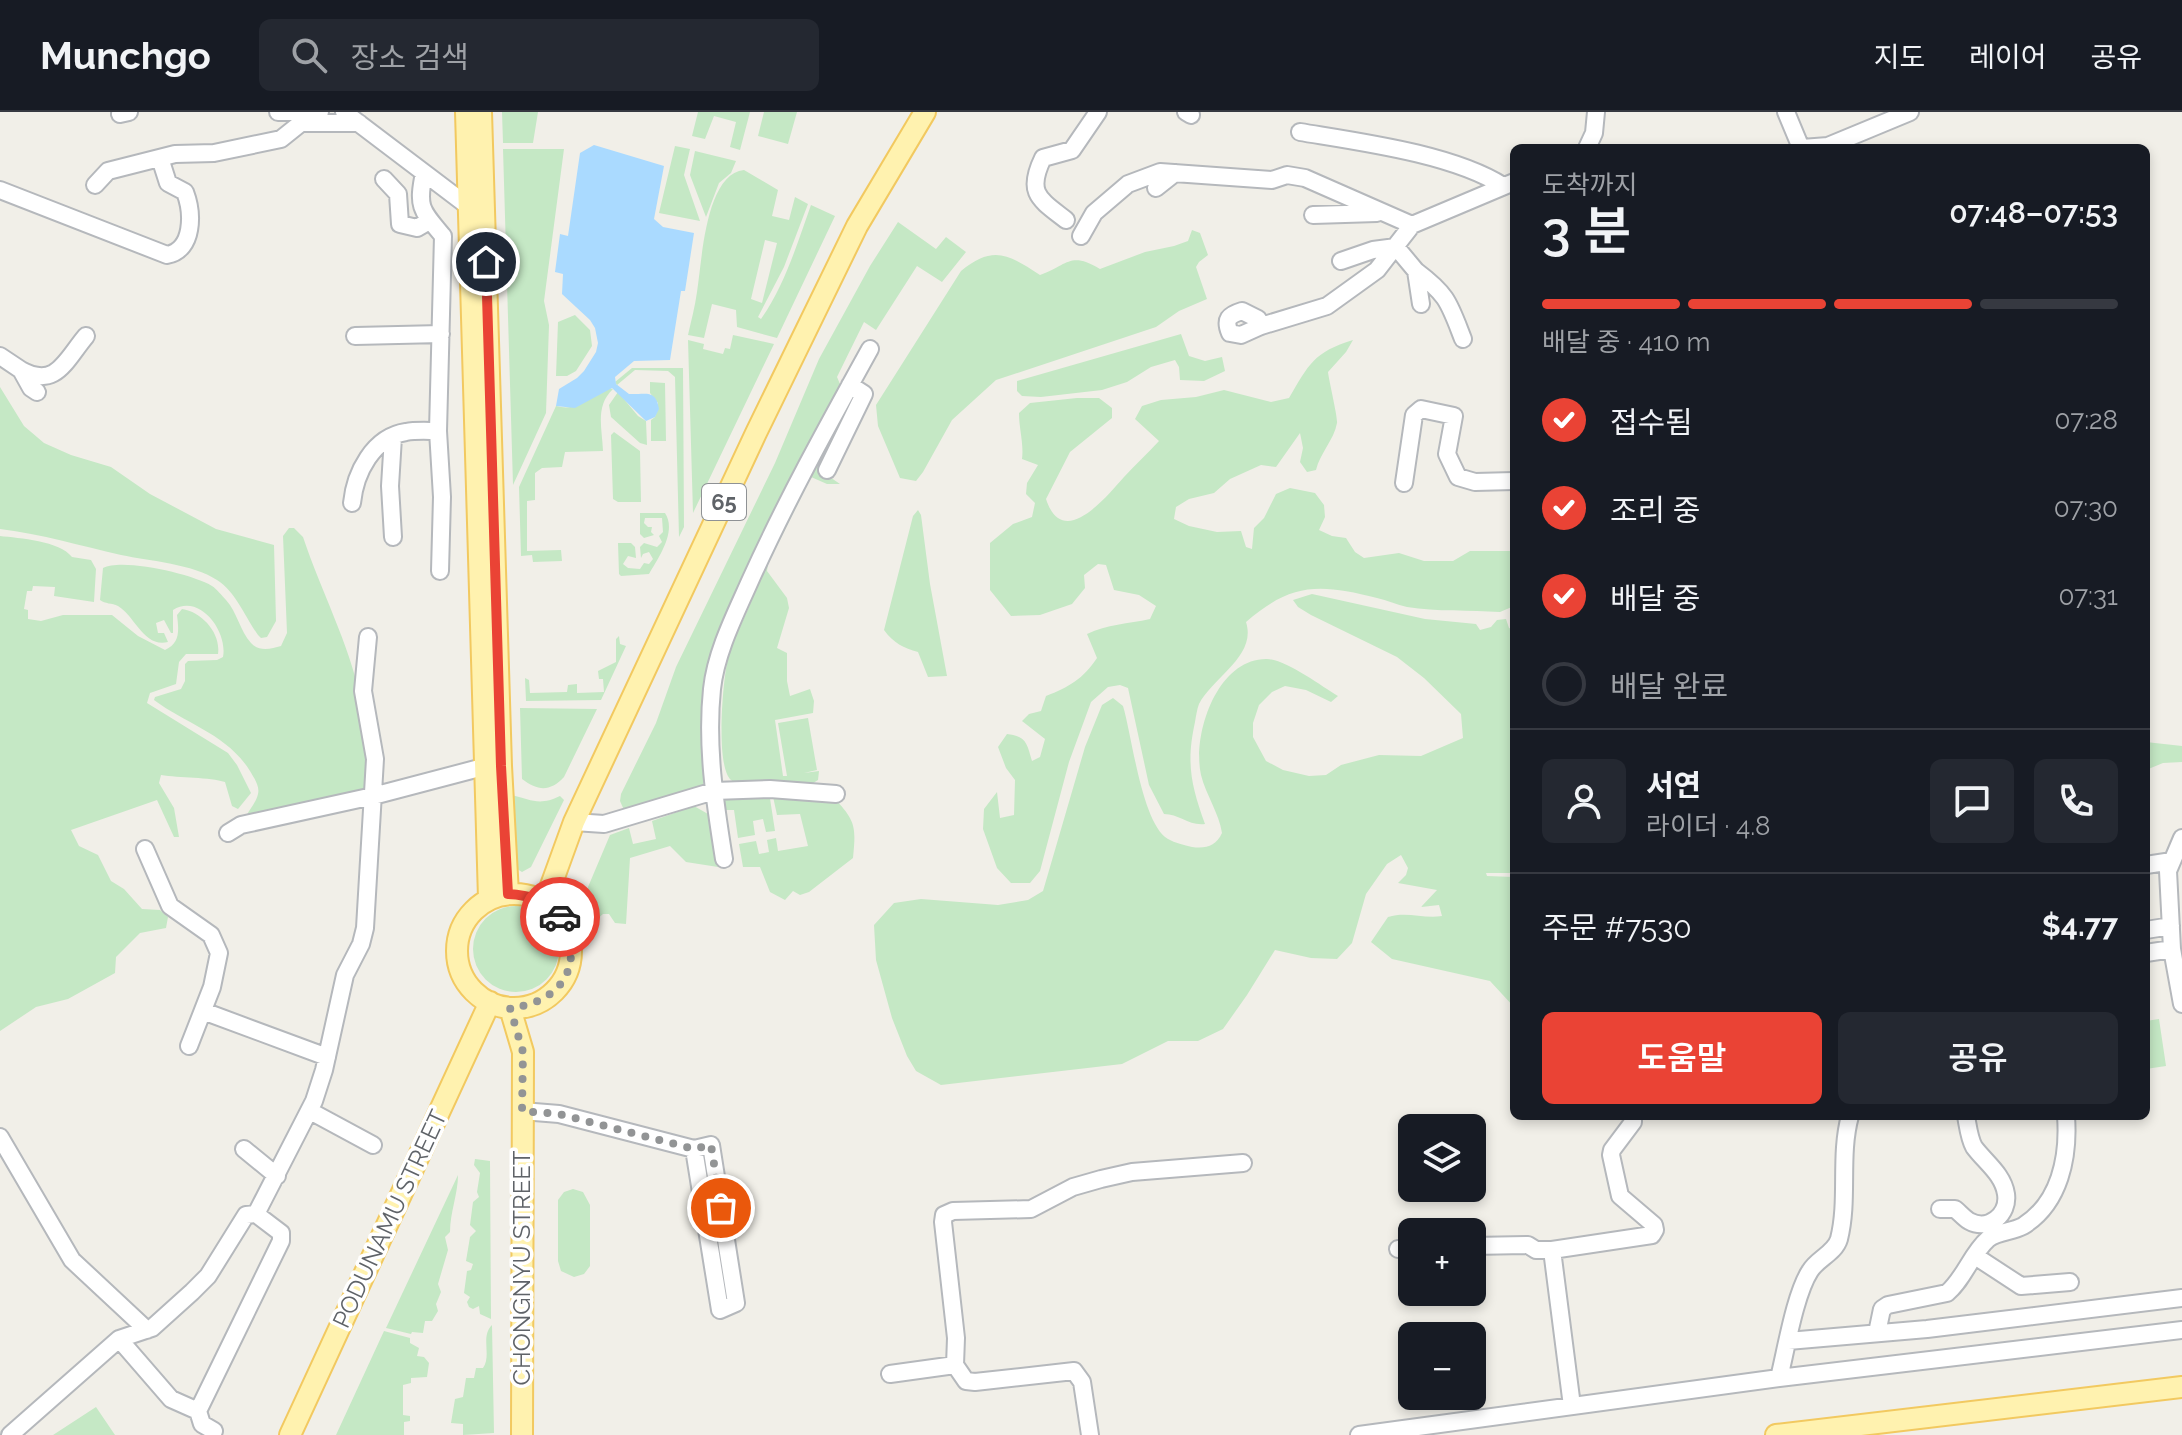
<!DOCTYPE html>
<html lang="ko">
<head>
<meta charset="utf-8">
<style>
  :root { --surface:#171b24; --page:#242831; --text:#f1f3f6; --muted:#9ea1a6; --line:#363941; --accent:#ea4335 }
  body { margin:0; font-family:Raleway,"Noto Sans KR",sans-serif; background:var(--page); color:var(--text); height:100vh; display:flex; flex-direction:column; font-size:30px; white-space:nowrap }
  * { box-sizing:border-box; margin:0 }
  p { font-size:26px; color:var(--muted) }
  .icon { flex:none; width:44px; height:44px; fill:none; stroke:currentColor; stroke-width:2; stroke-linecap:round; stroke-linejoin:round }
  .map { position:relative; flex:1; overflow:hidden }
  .sheet { position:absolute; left:1510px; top:32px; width:640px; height:976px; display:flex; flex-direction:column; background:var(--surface); border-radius:12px; box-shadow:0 4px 12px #0003 }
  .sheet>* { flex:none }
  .tools { position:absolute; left:1398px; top:1002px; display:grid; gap:16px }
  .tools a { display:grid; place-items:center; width:88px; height:88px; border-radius:12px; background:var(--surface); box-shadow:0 4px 12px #0003; font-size:40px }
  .pin { position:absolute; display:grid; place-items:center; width:68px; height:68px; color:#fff; margin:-34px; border:4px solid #fff; border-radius:50%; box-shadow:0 2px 8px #0007 }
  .courier { position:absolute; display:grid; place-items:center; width:80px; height:80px; margin:-40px; border:6px solid #ea4335; border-radius:50%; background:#fff; color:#222; box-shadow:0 2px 10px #0007 }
  .headline em { font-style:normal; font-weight:600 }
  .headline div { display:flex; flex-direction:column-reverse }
  .headline { display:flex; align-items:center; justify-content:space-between; height:136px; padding:0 32px }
  h1 { font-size:52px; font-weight:600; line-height:60px }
  .bar { display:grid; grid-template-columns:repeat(4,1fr); gap:12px 8px; align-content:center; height:96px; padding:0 32px }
  .bar i { height:10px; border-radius:6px; background:var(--line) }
  .bar .current { background:var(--accent) }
  .bar p { grid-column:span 4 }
  .line { display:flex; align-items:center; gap:20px; padding:0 32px; border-top:2px solid var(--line) }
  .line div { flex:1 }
  .round { display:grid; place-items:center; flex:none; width:84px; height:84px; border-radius:12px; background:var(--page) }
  ol { padding:0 32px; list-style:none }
  li { display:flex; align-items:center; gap:24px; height:88px }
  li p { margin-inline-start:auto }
  li .icon { padding:8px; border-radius:50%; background:var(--accent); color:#fff; stroke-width:4 }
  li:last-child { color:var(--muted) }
  li i { width:44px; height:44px; border:4px solid var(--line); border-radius:50% }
  .primary-button { display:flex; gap:16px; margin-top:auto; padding:16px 32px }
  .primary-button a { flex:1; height:92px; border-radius:12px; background:var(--accent); color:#fff; font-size:32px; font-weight:600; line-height:92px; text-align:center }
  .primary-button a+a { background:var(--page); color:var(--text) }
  header { display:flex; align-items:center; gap:48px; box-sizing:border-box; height:112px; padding:0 40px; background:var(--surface); border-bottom:2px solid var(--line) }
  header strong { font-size:38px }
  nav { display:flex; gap:44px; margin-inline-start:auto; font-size:28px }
  .search { width:560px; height:72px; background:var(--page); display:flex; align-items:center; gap:20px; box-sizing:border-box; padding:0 28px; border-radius:12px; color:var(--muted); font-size:30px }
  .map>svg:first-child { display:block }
</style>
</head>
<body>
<header>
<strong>Munchgo</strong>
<div class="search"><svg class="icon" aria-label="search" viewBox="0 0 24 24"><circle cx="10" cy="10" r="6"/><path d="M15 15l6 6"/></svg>장소 검색</div>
<nav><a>지도</a><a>레이어</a><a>공유</a></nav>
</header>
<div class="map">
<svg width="2182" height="1323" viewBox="0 0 2182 1323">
  <rect width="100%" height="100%" fill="#f1efe8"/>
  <path fill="#c5e8c5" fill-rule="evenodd" d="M502,0h36l-5,31h-30z
    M698,0h52l-10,38 -10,-3 6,-25 -22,-6 -9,23 -13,-3z
    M764,0h33l-9,32 -30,-8z
    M675,34l15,3 -6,26 16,46 -41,-8z
    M503,37h61l-20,152 5,24 -3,88 -33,72z
    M695,39l41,10 -5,12 -12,10 -13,34 -16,-42z
    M744,58l34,20 -6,26 17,4 6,-23 13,7 -24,63 -26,50 3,2c24,-34 36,-75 50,-114l24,11 -58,122 -40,-11 -1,-17 -24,-6 -8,34 -16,-3c3,-14 7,-28 9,-43 5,-30 8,-118 47,-122zM765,128l12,3 -15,60 -11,-4z
    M898,110l38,27 10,-12 20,15 -24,30 -25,-16 -41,64 -12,-8 -27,55 3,7 -94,186 -31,77 -12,140 -79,23 -4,-9 1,-7 35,-71 20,-56 99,-204 44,-104 51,-93z
    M1192,118l8,3 8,22 -9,7 -3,5 11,32 -28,12 -23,16 -160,53 -44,40 -29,52 -7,9 -16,-3 -22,-52 -2,-21 85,-134c32,-26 47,-17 79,4 28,-10 30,-24 60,-6l45,-17 29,-6 14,-5z
    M575,203l15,15 2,16 -16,25 -9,5h-11l2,-54z
    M1181,222l8,22 16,5 17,-4 3,14 -21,10 -24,-1 -1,-13 -4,-7 -24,7 -24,15 -25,8 -61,7 -19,-1 -5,-5v-10z
    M733,223l41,9 -81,169 -5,-173 16,4 -1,5 20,5 2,-6 5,1z
    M1353,228l-7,12 -18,20c1,9 10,46 9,51 -3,17 -17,30 -21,47l-9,2 -7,-10 3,-14 -3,-15 -24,34 -15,-2 -31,14 -16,14 -25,6 -13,8 -2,12 15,7 28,6 24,-1 5,16 6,2 2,-21 10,-10 12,-24 14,-6 25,5 9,12 1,12 -6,13 13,6 14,2 9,14 9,6 35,-5 25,8h29l17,-10h44v55l-14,6c-30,-2 -63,0 -93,-5 -10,-2 -20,-7 -30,-9 -57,-14 -85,-16 -131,24 11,34 -33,55 -47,82 -2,5 -3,12 -4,18 -9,41 -4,63 10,102 -16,2 -26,-10 -41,-10l-15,-29 -21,-97 -8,-3 -12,2 -17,15 -22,60 -29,109 -10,12h-19l-14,-15 -14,-39 1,-20 13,-17 3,26 14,-3 1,-35 -9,-12 -8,-21 9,-13c19,2 20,9 25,27l8,-4 5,-18 -23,-18 7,-7 12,-3 5,-15c23,-9 37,-17 51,-38l-10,-24c20,-10 41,-10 63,-15l6,-13 -17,-11 -25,-5 -8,-25 -8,-1 -14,11 1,13 -13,16 -32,11 -29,1 -21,-26v-47l23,-19 19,-7 3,-14 -9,-9 1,-11 11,-18 -16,-6c2,-15 -3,-30 -3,-46l11,-10 47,-5h22l13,10v10l-42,34 -24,47c17,52 60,-2 78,-22 11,-12 24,-24 35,-36l-24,-22 7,-13 19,-6 35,-3 28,-7 47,12 18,-4c20,-34 25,-46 64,-58z
    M632,256h51l1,159 -5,10 -4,-160 -7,-6 -33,-1 -18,15 -2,-3z
    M650,270l15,1 1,58h-15v-21l4,-3 3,-14 -8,-10z
    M0,275l24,39 20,17 27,12 40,12 39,27 66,35 58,16 2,76 -9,16 -6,1 -3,-3c-13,-18 -22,-43 -41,-55 -24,-16 -67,-19 -96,-25 -40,-9 -79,-21 -121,-26z
    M608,276l5,1c-18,17 -11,38 -10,62l-38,1 -3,15 -20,1 -7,5v27l-8,1v50l34,-1 1,11 -29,1 -1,-7 -11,1 -2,-69 37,-81c22,6 34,-9 52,-18z
    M618,280l20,24 8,5 1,24 -7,-2 -29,-26 -2,-12z
    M614,320l26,19 1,51h-23l-5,-3 -2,-64z
    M817,343l10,5 -6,11 19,13h-13l-16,-7 -43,87 -1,7 20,27 2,10 -12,40 10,5v28l3,15 20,-7 4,12 -1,12 -38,7 8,56h4l-9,-53 30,-5 9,52 -13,3 15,-2 -1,9 -8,5c-17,0 -67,6 -79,-5 -16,-14 -8,-101 -3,-122 6,-26 24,-48 28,-75z
    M918,398l3,5 9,69 17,92 -19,1 -10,-25c-14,-4 -25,-9 -34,-22l29,-114z
    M640,401h25c12,18 -6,44 -16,61l-28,2 -2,-2 -1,-31h13l4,4 1,11 -8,-2 -5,8 5,4 12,1 4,-6 5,1 4,-5 -4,-7 -6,2 -2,4 -1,-11 4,-4 13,4 5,-5 -3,-6 4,-4 -1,-14h-17l-1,5 4,4h4l-1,5 3,3 -10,3 -4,-4z
    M289,416h5l9,9c18,54 46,106 58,163 5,27 6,53 7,80l-4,9 -107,30 -11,-2c3,-8 10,-14 12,-23 2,-8 -4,-16 -8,-23 -23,-37 -64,-47 -96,-71l1,-3 26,-8 4,-8v-17l3,-3 29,-1 6,-3c5,-25 -23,-64 -50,-47v23h-2l-7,-13 -8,3 2,10h6l4,9c-24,6 -33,-26 -50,-36 -6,-3 -13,-2 -18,-6l3,-32c20,-10 89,6 109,18 5,3 10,10 14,14 11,12 14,31 25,43 8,9 20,6 30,3l6,-13 -4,-97z
    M0,424c19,2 60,5 72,21l19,3 5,9 -2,33 -40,-6 1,-9 -22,-1 -1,5h-5l-3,18 4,1v9l13,2 22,-6h49l26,21 27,14c15,-7 14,-19 12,-35l5,-6c20,3 39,24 36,45h-32l-7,8 -3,22 -26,9 -3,10 81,50 9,12 14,28 -13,16 -6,-3 -7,-24c-15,-5 -46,-4 -64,-7l-2,8 15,25 5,29h-5l-17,-37 -86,30 8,16 19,9 13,26 13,8 18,20 18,1 8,7 -2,11 -26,5 -24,24 -1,16 -47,26 -32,8 -36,24z
    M1312,482l113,25 51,5 4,6 11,-3 6,-7 9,-1 3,9 5,2v243h-28l1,3 27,1v130l-24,-26 -98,-22 -21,-17 17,-25c19,-6 35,2 54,-1l-3,-11 -18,2 16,-17 -39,-7 8,-8 2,-7 -7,-13 -14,9 -21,30 -14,49 -15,16 -26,-1 -36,-8 -28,45 -24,34 -25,12h-30l-46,23 -181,21 -25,-14 -9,-15 -15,-38 -16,-58 -2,-35 20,-22 27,-4 77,6 30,-5 15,-9 42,-144 17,-42 11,-7 10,8c9,30 19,118 45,133 7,4 16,6 24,8 14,2 24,-1 30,-14 -3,-20 -16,-38 -21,-58 -9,-40 16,-117 66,-116 20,1 54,27 71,37l-7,6 -25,-12 -21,-4 -13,6 -13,13 -6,18v14l13,24 17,9 26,6 17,-1 15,-10 38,-10 42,1 42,-18 -2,-24 -37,-36 -27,-21 -86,-42 -13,-8 -5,-7z
    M619,524l1,8 6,2 -25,54 -75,1 -1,-23 4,2 1,13 37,-1 1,-7 9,-1v9l27,-1 -1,-13h-4l-1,-8 18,-9v-23z
    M520,596l77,1 -33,68c-14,15 -26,14 -42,2z
    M2146,630l36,4v16l-19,1 -17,7z
    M769,680l6,39 -9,1 -3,-13 -10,2 2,14 -17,3 -4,-28h-9l-3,-15z
    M772,680l62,6c22,23 22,29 19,60l-44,34 -9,3 -7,-4 -8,9 -15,-8 -10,-25h-17l-4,-23 17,-3 3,13 10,-2 -2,-12 9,-2 2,13 30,-5 -8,-32 -23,1z
    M512,683c19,5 28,11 48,1l4,4 -33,67 -9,5 -8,-5z
    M694,694l14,8 10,53 -32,-5 -16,-16 -40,12 -4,66 -11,-1 -6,-9h-6l-7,6 -5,-1 -3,-32 22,-52 19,-7 4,16 23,-5 -4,-18z
    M473 837a43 43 0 1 1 86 0a43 43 0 1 1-86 0Z
    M2159,907l7,47 -20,3v-48z
    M475,1047l15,2 1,158 -11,-5 -1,-8 -6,3 -4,-2 -2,-5 3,-5 -6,-4 3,-22 4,-1 2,-6 -7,-3 4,-24 6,-6 -6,-6 3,-23 6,-5 -2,-5 3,-19 -6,-8z
    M458,1063c0,19 -8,37 -8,57l-5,5 3,13 -10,34 3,8 -5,12 2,7 -6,10h-7l-2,12 -11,-1 -1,2 -25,-6z
    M573,1077l10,3 7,13v61l-6,8 -10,3 -13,-6 -3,-10v-61l6,-8z
    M492,1213l2,108 -31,2v-11l-12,-1 4,-24 8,-2 3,-19h8l2,-10h7c9,-13 -3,-31 9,-43z
    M384,1219l26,7v5l9,5 -2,8 7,1 5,6 -2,14 -16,1v5l-8,2v30l7,1v5l-6,1v13h-68z
    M96,1295l19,28h-62z"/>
  <path fill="#aadaff" d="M594,33l70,21 -10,53 9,8 31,6 -9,58h-4l-11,69 -36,1 -19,16 1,7 13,10c15,1 27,-6 30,15l-4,8 -9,4 -34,-33 -37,20 -19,-2 3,-17 18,-11 7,-7 12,-19 2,-9 -3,-15 -5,-8 -28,-26 1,-20 -8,-2 5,-38 8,2 12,-83z"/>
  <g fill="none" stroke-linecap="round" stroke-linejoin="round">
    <g stroke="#b5b8bc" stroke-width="20">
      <path id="minor" d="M278,0h42
        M344,0l124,94
        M1186,0l5,3
        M1786,0l15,36
        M120,2l9,-2
        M1300,20c60,10 153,22 203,54
        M1587,36l7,-15 2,-21
        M1802,36l26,-2 82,-34
        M424,61c-7,34 -3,37 19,63l-5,195 4,66 -2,74
        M384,67l14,15 2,30 17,4 12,-7
        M95,73l13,-14 67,-17 39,-1 67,-14 20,-16h58
        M1156,76l19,-15
        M0,78l167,65c27,-5 26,-42 18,-63l-17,-9 -8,-25
        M1313,103l64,-2
        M1066,108c-27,-21 -40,-27 -23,-62l29,-8 26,-38
        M1081,124l13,-23 34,-29 32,-12 112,8 15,-5 18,3 107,47
        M1341,149l32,-11 23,-3 20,24 5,33
        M1416,159c32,24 33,32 47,68
        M1261,214l-3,-7 -16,-8c-13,4 -18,8 -12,22l11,2 20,-9 66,-20 50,-36 35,-45 102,-43
        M355,224l86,-2
        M0,244l21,14 10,18 6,4
        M21,258c35,19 44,-9 65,-34
        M827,358l37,-76 -14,-9
        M1404,371l10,-68 7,-6 33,7 -7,38 11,23 17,5 39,-1
        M352,391c3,-30 21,-66 54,-71 10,-2 22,-1 32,-1
        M393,425l-3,-51 3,-49
        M574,710l30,2 110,-33 56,-2 66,5
        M228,721l13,-8 132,-29 114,-30
        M2182,726l-14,33 4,78 10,55
        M145,737l25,57 41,29 8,18 -7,34 -23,59
        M724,747c-9,-56 -18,-113 -12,-170 4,-37 23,-74 38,-108 36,-80 78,-156 120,-232
        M2146,753l26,-4
        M2146,818l25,-4
        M2146,841l26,-4
        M203,899l124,46
        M310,999l63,34
        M522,999l37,3 135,35 17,-4 25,158 -16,7 -26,-161
        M0,1025l72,123 75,70
        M244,1037l33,27
        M1940,1097h15c4,3 9,9 14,12 20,11 40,-7 37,-27 -3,-20 -21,-32 -32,-47 -5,-9 -6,-21 -8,-31
        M256,1102l58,-113 10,-31 21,-95 16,-31 4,-16 10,-169 -12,-68 5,-54
        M1472,1134l56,-1 8,5h16l100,-15 3,-5 -1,-5 -34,-29 -9,-41 1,-5 21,-28v-6
        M1398,1137l14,-1
        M1552,1138l20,156
        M1975,1144l46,30 49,-4
        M1877,1221l5,-24 6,-4 59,-12c17,-14 24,-39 41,-54 10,-8 24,-7 35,-13 37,-23 46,-69 43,-110
        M119,1227l52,60 27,12 4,13 12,7
        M1788,1229l139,-12 255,-31
        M955,1253l1,-27 -13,-116 1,-7 9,-4 78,-2 42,-22 28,-8 31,-7 111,-9
        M890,1262l65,-9 11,16 9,1 99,-11 8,11 8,53
        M1779,1266c7,-28 16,-84 31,-107 7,-12 25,-18 29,-32 10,-40 0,-83 11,-123
        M10,1323l109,-96 33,-11 40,-36 16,-16 38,-61 10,-1 25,19v8l-83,170
        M1359,1323l420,-57 403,-48"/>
    </g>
    <g stroke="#f2c960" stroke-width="24">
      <path id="major" d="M466,0l23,787
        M481,0l20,654 7,128
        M457 839a57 57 0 1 1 114 0a57 57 0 1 1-114 0Z
        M545,790l29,-80 182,-389 101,-207 68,-114
        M510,896l13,44 -1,383
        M290,1323l200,-433
        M1776,1323l406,-48"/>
    </g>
    <use href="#minor" stroke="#fff" stroke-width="16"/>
    <use href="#major" stroke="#fff2af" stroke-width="20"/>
  </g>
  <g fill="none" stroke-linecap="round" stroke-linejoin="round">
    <path stroke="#929495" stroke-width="8" stroke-dasharray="0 14.4" d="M560,805c27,46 2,86 -50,91l13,44 -1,59 37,3 135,35 17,-4 10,63"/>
    <path stroke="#ea4335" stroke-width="10" d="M486,150l15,504 7,128c22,1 37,6 52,23"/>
  </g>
  <g text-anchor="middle" stroke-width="7" stroke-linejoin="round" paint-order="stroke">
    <rect fill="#fff" stroke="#8f9295" stroke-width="2" x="702" y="372" width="44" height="36" rx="6"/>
    <g font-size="22" font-weight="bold" fill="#5f6368">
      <text x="724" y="398">65</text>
    </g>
    <g font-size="24" fill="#5f6368" stroke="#fff">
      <text transform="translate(390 1107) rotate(-65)" y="8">PODUNAMU STREET</text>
      <text transform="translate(522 1156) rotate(-90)" y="8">CHONGNYU STREET</text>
    </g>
  </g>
</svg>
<div class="tools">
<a><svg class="icon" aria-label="layers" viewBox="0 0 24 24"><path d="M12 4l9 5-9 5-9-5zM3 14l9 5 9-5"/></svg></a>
<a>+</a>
<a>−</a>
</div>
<div class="pin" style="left:721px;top:1096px;background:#ea580c"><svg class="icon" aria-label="bag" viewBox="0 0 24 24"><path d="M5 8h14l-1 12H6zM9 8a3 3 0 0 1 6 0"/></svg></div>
<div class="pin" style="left:486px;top:150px;background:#1f2937"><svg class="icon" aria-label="home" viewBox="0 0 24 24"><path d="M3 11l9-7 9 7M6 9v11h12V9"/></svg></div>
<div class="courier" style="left:560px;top:805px"><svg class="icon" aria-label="car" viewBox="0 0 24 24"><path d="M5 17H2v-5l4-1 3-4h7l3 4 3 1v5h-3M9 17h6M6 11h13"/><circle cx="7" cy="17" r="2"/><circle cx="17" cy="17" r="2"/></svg></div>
<section class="sheet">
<div class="headline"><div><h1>3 분</h1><p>도착까지</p></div><em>07:48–07:53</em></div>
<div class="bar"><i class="current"></i><i class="current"></i><i class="current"></i><i></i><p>배달 중 · 410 m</p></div>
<ol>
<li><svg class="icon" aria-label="check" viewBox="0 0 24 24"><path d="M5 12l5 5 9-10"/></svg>접수됨<p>07:28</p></li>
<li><svg class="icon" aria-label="check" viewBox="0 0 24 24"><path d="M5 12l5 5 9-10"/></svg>조리 중<p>07:30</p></li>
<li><svg class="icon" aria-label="check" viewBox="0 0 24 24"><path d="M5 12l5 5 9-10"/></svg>배달 중<p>07:31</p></li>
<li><i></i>배달 완료</li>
</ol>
<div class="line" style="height:144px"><a class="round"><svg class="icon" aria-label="person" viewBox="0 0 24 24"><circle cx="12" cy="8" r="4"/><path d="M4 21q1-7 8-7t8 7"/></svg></a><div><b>서연</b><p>라이더 · 4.8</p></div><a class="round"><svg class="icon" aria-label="chat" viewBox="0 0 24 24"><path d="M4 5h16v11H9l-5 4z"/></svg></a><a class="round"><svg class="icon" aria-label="phone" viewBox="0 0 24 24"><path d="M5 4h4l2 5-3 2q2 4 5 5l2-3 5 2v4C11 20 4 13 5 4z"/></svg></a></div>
<div class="line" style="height:104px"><div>주문 #7530</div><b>$4.77</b></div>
<div class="primary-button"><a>도움말</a><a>공유</a></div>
</section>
</div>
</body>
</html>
